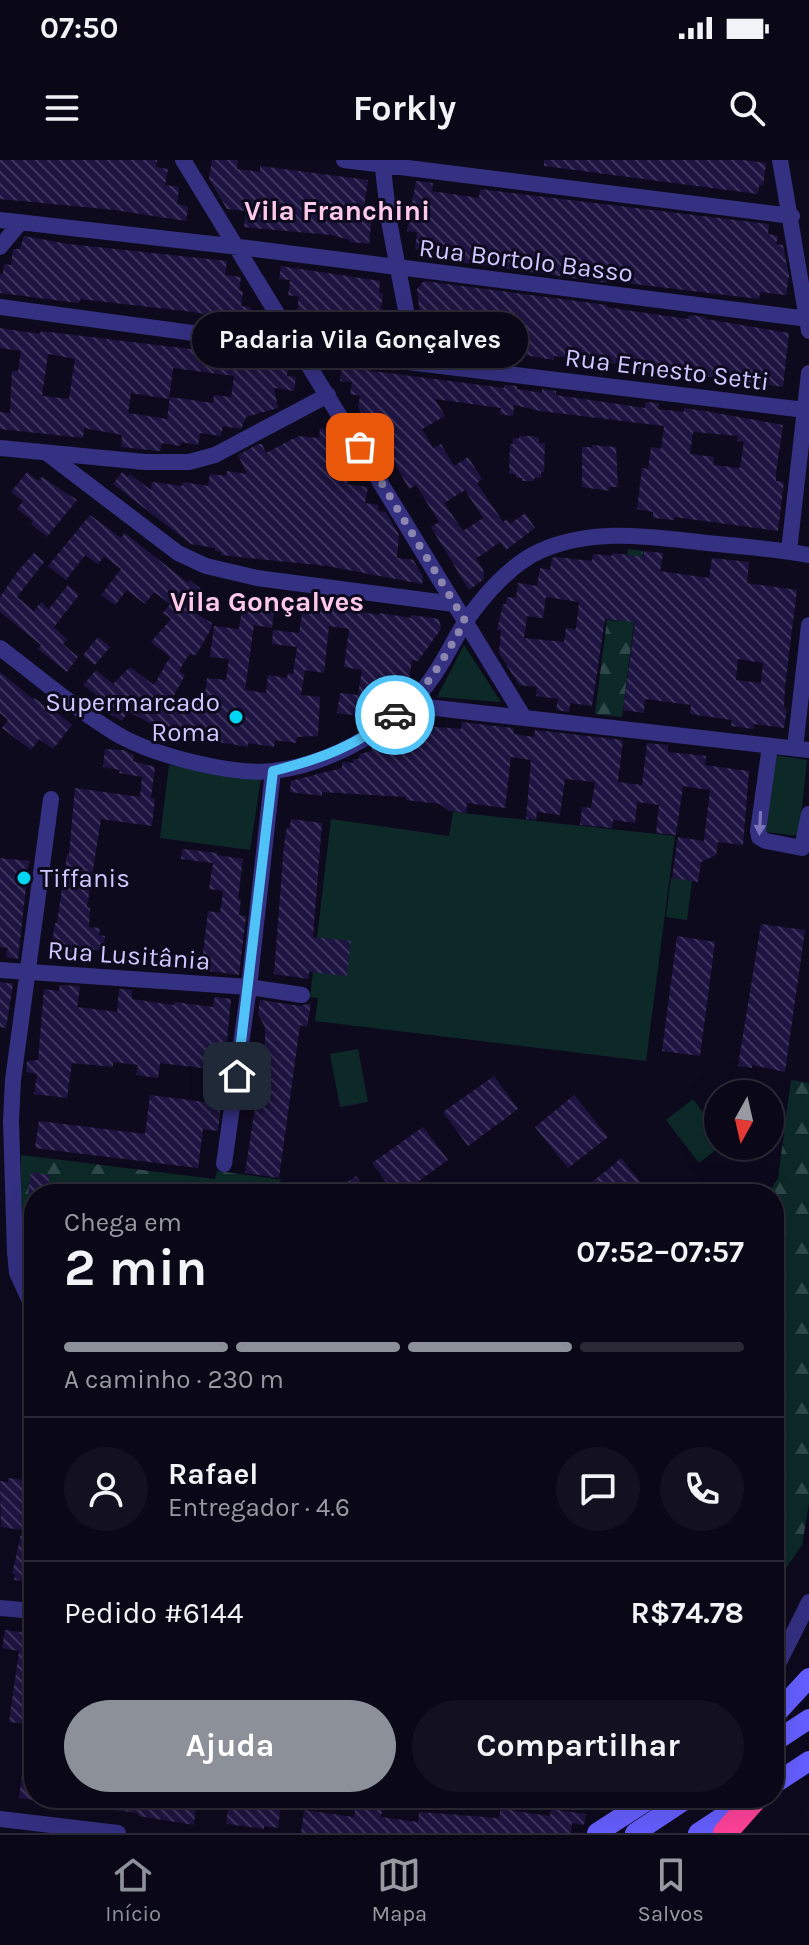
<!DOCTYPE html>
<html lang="pt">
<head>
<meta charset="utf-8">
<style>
  :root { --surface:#0a0816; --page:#13111f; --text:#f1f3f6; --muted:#999aa1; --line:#2a2935; --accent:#8c9099 }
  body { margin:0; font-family:Karla,sans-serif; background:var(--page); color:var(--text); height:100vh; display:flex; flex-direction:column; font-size:30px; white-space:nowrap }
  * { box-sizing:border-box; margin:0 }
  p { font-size:26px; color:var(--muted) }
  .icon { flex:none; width:44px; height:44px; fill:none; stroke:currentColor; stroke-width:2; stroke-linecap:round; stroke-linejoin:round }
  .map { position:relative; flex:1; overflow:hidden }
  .details { position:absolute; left:24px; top:1024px; width:760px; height:624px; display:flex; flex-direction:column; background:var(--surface); border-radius:32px; box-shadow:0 8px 32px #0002,0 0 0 2px var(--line) }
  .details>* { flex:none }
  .needle { width:52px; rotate:188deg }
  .fabs { position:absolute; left:704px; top:920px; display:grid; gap:16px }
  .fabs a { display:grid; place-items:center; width:80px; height:80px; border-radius:50%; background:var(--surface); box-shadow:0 8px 32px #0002,0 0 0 2px var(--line); font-size:40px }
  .pin { position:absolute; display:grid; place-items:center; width:68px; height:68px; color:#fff; margin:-34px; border-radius:16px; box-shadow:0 4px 12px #0006 }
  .courier { position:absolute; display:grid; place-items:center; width:80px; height:80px; margin:-40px; border:6px solid #4fc3f7; border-radius:50%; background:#fff; color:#222; box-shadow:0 2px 10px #0007 }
  .bubble { position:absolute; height:56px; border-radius:28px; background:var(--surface); box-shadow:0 8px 32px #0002,0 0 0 2px var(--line); font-size:26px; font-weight:700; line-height:56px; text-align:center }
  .headline em { font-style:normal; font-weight:700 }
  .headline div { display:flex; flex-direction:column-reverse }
  .headline { display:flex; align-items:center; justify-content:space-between; height:136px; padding:0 40px }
  h1 { font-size:52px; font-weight:700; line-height:60px }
  .bar { display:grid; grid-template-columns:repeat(4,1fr); gap:12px 8px; align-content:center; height:96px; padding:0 40px }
  .bar i { height:10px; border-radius:6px; background:var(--line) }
  .bar .active { background:var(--accent) }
  .bar p { grid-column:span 4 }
  .line { display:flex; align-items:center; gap:20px; padding:0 40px; border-top:2px solid var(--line) }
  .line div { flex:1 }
  .round { display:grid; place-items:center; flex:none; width:84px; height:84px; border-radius:42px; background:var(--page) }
  .cta { display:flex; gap:16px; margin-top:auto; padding:16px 40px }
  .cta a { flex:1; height:92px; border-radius:48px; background:var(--accent); color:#fff; font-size:32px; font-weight:700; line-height:92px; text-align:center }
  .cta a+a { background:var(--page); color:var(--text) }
  .status { display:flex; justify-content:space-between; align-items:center; height:56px; padding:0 40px; background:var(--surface); direction:ltr }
  .status svg { height:22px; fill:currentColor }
  header { display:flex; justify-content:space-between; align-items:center; height:104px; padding:0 40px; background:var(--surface); font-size:36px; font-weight:700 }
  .dock { display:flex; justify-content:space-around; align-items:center; height:112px; border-top:2px solid var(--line); background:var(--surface); font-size:22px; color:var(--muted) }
  .dock a { display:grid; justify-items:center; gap:4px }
  .dock .active { color:var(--accent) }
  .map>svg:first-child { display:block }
</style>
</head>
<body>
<div class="status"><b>07:50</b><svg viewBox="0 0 49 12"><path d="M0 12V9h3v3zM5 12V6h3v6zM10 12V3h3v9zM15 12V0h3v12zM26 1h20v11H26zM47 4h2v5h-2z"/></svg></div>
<header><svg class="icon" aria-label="menu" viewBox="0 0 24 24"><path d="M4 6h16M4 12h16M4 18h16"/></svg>Forkly<svg class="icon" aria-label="search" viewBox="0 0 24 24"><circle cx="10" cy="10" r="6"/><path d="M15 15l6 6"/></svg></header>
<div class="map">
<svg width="809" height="1673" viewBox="0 0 809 1673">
  <defs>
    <pattern id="forest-firs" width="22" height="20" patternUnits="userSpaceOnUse" patternTransform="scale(2)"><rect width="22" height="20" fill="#0c2928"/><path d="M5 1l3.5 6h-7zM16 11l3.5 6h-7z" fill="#2e4748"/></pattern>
    <pattern id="building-back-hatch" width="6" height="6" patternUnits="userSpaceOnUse" patternTransform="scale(2)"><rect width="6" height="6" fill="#1e1441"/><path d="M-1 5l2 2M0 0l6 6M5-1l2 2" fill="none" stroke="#3e355e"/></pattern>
  </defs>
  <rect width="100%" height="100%" fill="#0e0a1e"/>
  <path fill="#0c2928" d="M464,485l37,57 -64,-5z
    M774,595l33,5 -8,76 -34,-4z
    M169,605l92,13 -11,72 -90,-12z
    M453,652l222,24 -29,225 -331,-40 3,-23 -8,-1 21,-178 118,17z
    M671,718l21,3 -5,39 -21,-3z
    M358,889l10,53 -28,5 -10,-53z
    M693,939l25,34v13h3l-22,17 -33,-43z"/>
  <path fill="url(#forest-firs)" d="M628,389l15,2 -21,166 -27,-3 12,-94 12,1z
    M791,920l18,3v420l-7,42 -28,40v-391h-6l10,-16z
    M21,995l194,24 2,-8 66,9 -27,14h-222v29l-7,3 -6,-6z"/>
  <path fill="url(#building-back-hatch)" fill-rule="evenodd" d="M0,0h157l-1,7 12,2 -3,16 14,2 -2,17 11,2 -2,15 -71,-11 -115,-11z
    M212,0h26l-1,9 23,3v-6l108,14 -5,34 9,2 -3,28 -20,-2 1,-2 -19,-5 -87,-8 2,-16 -19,-2 -18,-30z
    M544,0h199l23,3 -3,23 -4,-1 -1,9 -214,-28z
    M416,21l17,2 -1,8 47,7 1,-9 289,35 -1,10 10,2 -2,8 7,1 6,31 -3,19 -26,-3 -1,7 -149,-18v2l-181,-25 1,-7 -15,-2 2,-17 -10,-1z
    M24,76l44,8 159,17 -2,14 16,2 -2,13 4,1 -2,15 10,1 -2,14 -56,-9 -113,-13 -1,4 -79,-10v-19h3l1,-10 7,1 2,-16h7z
    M281,106l99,15 -1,11 4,1 -2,16h3l-3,28 -76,-10 2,-15 -10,-2 2,-13 -11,-2 2,-15 -11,-1z
    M424,121l183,24v2l18,3 63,9 1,-4 17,2v2l83,14 -6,54 -80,-11 -1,8 -16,-2 1,-4 -50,-7 -1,4 -19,-3 2,-8 -65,-8v4l-128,-21 4,-23 -10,-1 -3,-26z
    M0,168l40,6 1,-3 248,30 -2,15 9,1 -2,14 -20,-3 4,20 -32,9 -5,12 -18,-3 -2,10 -21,-3 -2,12 -17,-3 -1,4 -18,-3 -2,8 -39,-4 1,-12 -38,-7 -1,10 -83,-9v-17l10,2 2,-43h6l3,-20 -21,-3zM48,194l27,5 -6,40 -27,-3zM173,208l61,8 -3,21 -17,-2 -1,8 -43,-6 -3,22 -39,-6 3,-20 38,6z
    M342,207l162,21v-3l13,1v3l25,4v-4l14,2v4l89,13 1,-6 13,1 -1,6 26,3v-4l21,3 78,14 -7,47v9l8,1 -6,49 -104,-14v3l-21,-2v-6l-16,-3 5,-41 6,1 3,-22 10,2 3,-23 -124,-15 -26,-6 -1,11 -13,-2 1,-6 -66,-9 10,17 -23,13 11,19 8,-4 13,22 14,-9 14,22 -5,4 26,39 4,-3 3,5 15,-11 10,15 -29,22 -6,-8 -24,17 7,10 1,10 -15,11 -38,-63 8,-5 -23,-37 -7,4 -22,-40 -2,1 -19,-29 -8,-14 2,-11 -10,-2 2,-12 -12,-1zM693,272l45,4 -1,5 7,1 -4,26 -27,-3 1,-8 -24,-3zM465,330l18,28 -20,13 -19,-28z
    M320,268l16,3 -4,31 17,2 -2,20 21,3 -3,16 13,2v6l8,1 13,23 -2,23 16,2 10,16 -1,8 -95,-18 -106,-11 1,-3 -7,-1v-3l-24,-4 -78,-60 9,-12 6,5 2,-3 21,16 1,-8 30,4 1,-4 25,4 2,-12 16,2 1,-5 20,3 -9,-19 20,-11h4l4,9 32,-17 21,2z
    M519,276h14l6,2v5h6l-1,29h-3v6h-7v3h-12v-3h-6v-4h-7l1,-30h3v-6l6,1z
    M592,285l24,2 2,40h-9v4l-27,-4v-40h10z
    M27,312l11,9 4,-4 35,23 -30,37 -16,-13 2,-3 -16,-12 6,-8 -12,-9z
    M90,355l31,23 4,-5 63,50 2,-3 12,10 -15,18 25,15 -1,6 -15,26 -7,-1 -10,17 6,4 -13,24 32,4 3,-25 19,2 3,-21 -19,-2 4,-31 25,3 5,-31 31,5 -3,25 -18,-3 -9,65 21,3 2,-18 19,3 1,-5 5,1 4,-27 -25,-3 1,-14 26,3 5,-32 75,14 1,-2 31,5v-3l28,4 2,10 -23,32 -6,-1 -3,20 -12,-2 -3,22 -20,-3 -2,16 -7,4 -28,-4 3,-20 18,2 4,-25 -18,-3 5,-38 -20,-3 -5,47 -19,-3 -4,25 19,2 -2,39 -21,1 -1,6 -21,-3 -1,7 -26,-4v4l-79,-13 -41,-23 -6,10 -12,-7 4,-5 -31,-24 13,-15 17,14 17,-17 24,18 16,-28 -19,-15 20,-23 -8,-6 7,-9 -16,-12 -9,12 -18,-14 -12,15 -14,-10 20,-26 -17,-13 -6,8 -13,-9 -19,25 -18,-14z
    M644,391l19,2 -3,18 49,7 3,-20 37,4 -2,21 50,7 -12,96 -1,22 3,1 -3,19 -30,-4 -1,5 -22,-3 1,-6 -42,-6 1,-9 -46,-6 -1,14 -21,-3 12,-88 -30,-3 -13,87 -22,-3 -1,9 -13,-2 2,-11 -22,-3 1,-9 -18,-2 -20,-32 2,-23h-4l6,-26h3l1,-7 9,1 2,-15 19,3 3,-18 10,2 2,-12 4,-1 36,4 1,-7 19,2 1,-3 30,4zM546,437l33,5 -3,27 -10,-1 -2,14 -40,-4 3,-22 16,2zM738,499l25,4 -2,20 -25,-3z
    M34,393l10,9 -27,35 17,14 7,-9 8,7 19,-24 11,10 -25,32 13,12 -4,5 15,13 -11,15 -29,-23 3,-4 -41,-33v-15l18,-26z
    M98,477l12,10 -15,18 -12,-10z
    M0,512l33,27 1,-1 11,8 2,-2 25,21 -19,24 -14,-10 -8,11 -29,-22 6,-8 -8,-7z
    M462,562l51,6 1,6 20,3 1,-7 88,10 -5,42 24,3 5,-42 21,2v7l38,4 -1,9 44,6 -6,74 -25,-3 -2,13 -15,7 -3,20 -26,-4 6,-41 26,4 6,-51 -27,-4 -7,49 -20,-2 3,-28 -22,-3 -2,21 -22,-3 -1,8 -32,-3 2,-18 9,1 4,-26 -30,-3 -5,36 -23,-3 -1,8 -10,-1 5,-59 -20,-3 -6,51 -38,-5 -1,10 -17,-2 -9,-7 -34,-4v-3l-84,-5v4l-32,-4 1,-11 51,-13v-6l11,1v-4h6l1,-5 11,-3 2,-5 21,3 1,-14 7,1 1,-6 12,1v-6l46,4z
    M105,589l18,1 11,5 -1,6 22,6 -4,31 4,1 -3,27 -51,-7 -14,88 3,1 -1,19 11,1 -1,7 6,1 -2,15 -23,-3 -2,14 -14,-2 2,-13 -14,-2 3,-22h2l10,-69 2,1 6,-67 65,9 2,-20 -23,-4 1,-3 -17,-3z
    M291,659l31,4 -9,114 38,4 -4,35 -38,-4 -1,7 -34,-5 10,-129 3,-18 3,1z
    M182,689l36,4 -1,2 26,4 -5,40h3l-2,16 7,1 -7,59 -38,-5 7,-59 12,2 3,-22 -14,-2 4,-26 -32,-4z
    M0,698l29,3 -11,98 -12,-2 2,-9 -8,-1z
    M761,764l44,6 -20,142 -33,-7v3l-14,-2z
    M677,776l38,6 -15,114 -38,-5z
    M0,822l13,2 -7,44 -6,-1z
    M60,825l20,1 -3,21 40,5 2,-23 13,1v9l42,6 1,-3 38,5 2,-10 16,2 -6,61 -6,-1 -2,11 -57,-7 -2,15 -22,-3 2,-10 -25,-3v5l-41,-4 -5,35 -33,-4 3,-20 -11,-2 1,-11 11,-1 6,-71 15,2z
    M260,840l40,6 11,-3 -4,24 -7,-2 -21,153 -34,-5 20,-131v-15l-7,-13z
    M494,916l24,33 -50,37 -25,-34z
    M150,935l71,9 -3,27 -15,-2 -5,39 -163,-20 4,-27 106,13z
    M574,935l34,42 -40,31 -33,-41z
    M423,967l25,33 -47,34h-6l-23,-31z
    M621,998l29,36h-73l30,-24z
    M31,1012l19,3 -3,19h-19z
    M356,1016l13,18h-38z
    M8,1318l26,3v102l-20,-3 1,-6h-3l10,-44 -21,-3 -1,-46 8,1z
    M5,1470l29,4v91l-25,-3 10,-71 -17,-3z
    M27,1576l7,1v63l-15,-2z
    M70,1638h127l-3,27 -56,-9v-3l-68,-8z
    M229,1638h53l-4,30 -14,-2v3l-38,-5z
    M356,1643l27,4 -2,10 37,5 1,-10 80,6 2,-13 14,2v4l35,5 1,-7 35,5 -2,11 -12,-2 -1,10h-270l3,-23 50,7z"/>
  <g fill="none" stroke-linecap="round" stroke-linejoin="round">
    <path stroke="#343082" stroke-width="16" d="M183,0l340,556
      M344,0l448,56
      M382,0l7,61 27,142
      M780,0l29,171
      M0,60l239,27 570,72
      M0,87l20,-24
      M0,147l416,56 389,47
      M0,288l145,14h44l26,-7 113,-60
      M48,294l130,99 28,13 51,12 197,26
      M789,391l20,-178
      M0,488c40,30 79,64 122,89 36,19 112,39 152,34 59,-8 124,-44 158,-93 13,-18 22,-39 34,-57 18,-26 45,-57 74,-70 54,-24 111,-14 167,-8 34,3 68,6 102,12
      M409,545l400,45
      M770,586l-12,85 1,6 7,4 36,7 7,-34
      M795,588l14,-123
      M0,810l249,17 53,8
      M224,1004l25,-177 24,-216
      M34,1150l-17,-37 -2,-21 -4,-131 2,-41 38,-281
      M0,1448l34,3
      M774,1512l35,-70
      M0,1659l118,14"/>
    <path stroke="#655eff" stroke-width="20" d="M774,1556l35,-38
      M774,1582l35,-23
      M774,1624l35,-23
      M597,1673l54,-35
      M635,1673l53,-35
      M698,1673l47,-31"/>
    <path stroke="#ff429a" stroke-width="24" d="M725,1673l31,-35"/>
  </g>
  <defs><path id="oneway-solid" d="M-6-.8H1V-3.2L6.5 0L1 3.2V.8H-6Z" transform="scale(2)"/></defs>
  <use fill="#7a74ba" href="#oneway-solid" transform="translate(760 663) rotate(93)"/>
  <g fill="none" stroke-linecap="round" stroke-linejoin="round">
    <path stroke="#8b85b0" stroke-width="8" stroke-dasharray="0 14.4" d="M360,287l105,174c-20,35 -37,69 -70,94"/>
    <path stroke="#4fc3f7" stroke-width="10" d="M237,916l36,-305c48,-12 83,-25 122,-56"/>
  </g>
  <g fill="#00d6f2" stroke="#0e0a1e" stroke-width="3">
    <circle cx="236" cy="557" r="8"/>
    <circle cx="24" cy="718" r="8"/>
  </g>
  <g text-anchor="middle" stroke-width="6" stroke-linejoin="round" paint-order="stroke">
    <g font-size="26" fill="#cfc7ff" stroke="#0e0a1e">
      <text transform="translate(526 100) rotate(7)" y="9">Rua Bortolo Basso</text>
      <text transform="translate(667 209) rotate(7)" y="9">Rua Ernesto Setti</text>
      <text transform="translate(129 795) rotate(4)" y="9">Rua Lusitânia</text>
    </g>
    <g font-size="26" fill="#cfc7ff" stroke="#0e0a1e" text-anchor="end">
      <text x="220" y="551">Supermarcado<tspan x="220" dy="30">Roma</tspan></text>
      <text x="40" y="727" text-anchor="start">Tiffanis</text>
    </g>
    <g font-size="28" font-weight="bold" fill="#ffc9eb" stroke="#0e0a1e">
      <text x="337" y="60">Vila Franchini</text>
      <text x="267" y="451">Vila Gonçalves</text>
    </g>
  </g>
</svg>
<div class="fabs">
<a><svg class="needle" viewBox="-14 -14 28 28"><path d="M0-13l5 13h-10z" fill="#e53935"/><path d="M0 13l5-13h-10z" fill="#999aa1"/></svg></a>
</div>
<div class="pin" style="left:360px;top:287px;background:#ea580c"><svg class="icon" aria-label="bag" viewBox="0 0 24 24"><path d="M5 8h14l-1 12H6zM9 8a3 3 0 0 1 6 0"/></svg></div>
<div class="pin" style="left:237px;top:916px;background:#1f2937"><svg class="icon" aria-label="home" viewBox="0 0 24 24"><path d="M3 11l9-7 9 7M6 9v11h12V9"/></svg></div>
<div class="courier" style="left:395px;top:555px"><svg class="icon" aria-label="car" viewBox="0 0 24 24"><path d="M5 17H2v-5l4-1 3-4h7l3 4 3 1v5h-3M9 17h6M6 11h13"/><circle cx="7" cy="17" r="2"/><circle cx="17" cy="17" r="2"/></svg></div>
<div class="bubble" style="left:192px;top:152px;width:336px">Padaria Vila Gonçalves</div>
<section class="details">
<div class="headline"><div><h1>2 min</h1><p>Chega em</p></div><em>07:52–07:57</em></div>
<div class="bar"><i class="active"></i><i class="active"></i><i class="active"></i><i></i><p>A caminho · 230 m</p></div>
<div class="line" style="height:144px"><a class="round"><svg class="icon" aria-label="person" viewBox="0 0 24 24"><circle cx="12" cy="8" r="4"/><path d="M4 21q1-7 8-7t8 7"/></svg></a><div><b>Rafael</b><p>Entregador · 4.6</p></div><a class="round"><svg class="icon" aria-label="chat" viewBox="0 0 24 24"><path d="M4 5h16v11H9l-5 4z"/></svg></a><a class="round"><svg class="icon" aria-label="phone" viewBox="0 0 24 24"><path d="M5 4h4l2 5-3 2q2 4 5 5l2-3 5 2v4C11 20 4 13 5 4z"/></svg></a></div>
<div class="line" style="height:104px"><div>Pedido #6144</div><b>R$74.78</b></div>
<div class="cta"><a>Ajuda</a><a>Compartilhar</a></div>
</section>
</div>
<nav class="dock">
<a class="active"><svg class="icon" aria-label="home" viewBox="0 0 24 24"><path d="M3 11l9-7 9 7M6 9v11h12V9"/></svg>Início</a>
<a><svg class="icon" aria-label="map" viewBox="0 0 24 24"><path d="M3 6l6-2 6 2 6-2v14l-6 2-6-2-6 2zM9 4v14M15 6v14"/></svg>Mapa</a>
<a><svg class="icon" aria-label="saved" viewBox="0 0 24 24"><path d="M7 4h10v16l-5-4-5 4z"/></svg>Salvos</a>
</nav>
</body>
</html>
